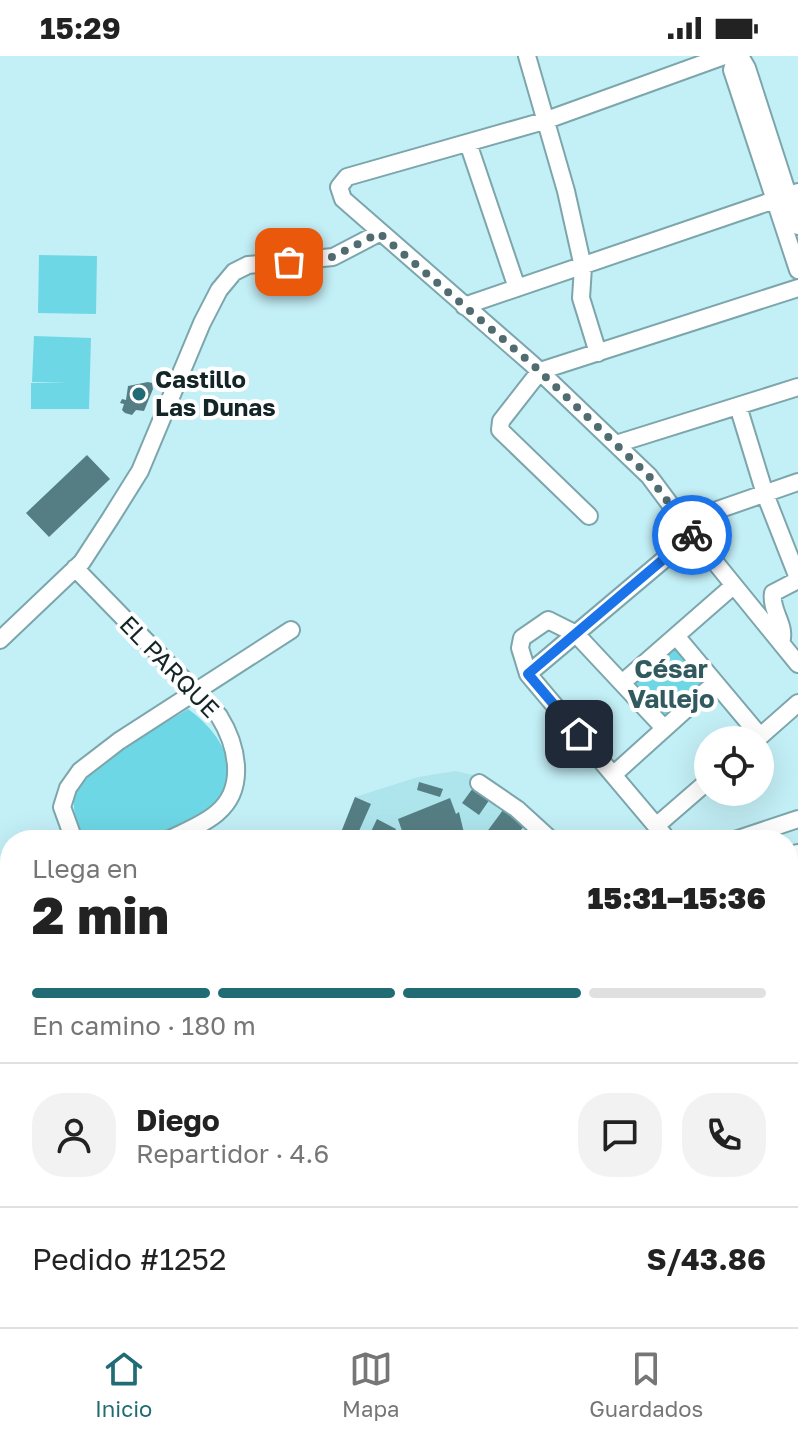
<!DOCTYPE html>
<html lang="es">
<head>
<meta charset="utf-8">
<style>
  :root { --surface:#fff; --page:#f2f2f2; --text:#222; --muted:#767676; --line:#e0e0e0; --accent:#216b75 }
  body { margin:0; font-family:"Golos Text",sans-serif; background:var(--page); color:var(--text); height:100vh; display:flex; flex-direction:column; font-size:30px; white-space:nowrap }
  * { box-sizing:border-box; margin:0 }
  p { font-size:26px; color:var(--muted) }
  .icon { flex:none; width:44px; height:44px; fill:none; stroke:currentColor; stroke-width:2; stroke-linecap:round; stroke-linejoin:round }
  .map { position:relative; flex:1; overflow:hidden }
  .sheet { position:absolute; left:0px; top:774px; width:798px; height:498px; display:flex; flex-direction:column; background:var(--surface); border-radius:32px 32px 0 0; box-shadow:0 8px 32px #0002 }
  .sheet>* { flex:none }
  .controls { position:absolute; left:694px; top:670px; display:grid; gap:16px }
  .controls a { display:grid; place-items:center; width:80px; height:80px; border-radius:50%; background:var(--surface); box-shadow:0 8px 32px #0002; font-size:40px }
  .pin { position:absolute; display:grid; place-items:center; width:68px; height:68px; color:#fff; margin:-34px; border-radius:16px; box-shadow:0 4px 12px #0006 }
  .courier { position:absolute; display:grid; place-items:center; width:80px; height:80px; margin:-40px; border:6px solid #1a73e8; border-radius:50%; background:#fff; color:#222; box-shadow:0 2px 10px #0007 }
  .head em { font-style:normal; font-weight:800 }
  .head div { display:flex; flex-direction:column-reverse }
  .head { display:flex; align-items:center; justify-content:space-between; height:136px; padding:0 32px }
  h1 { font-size:52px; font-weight:800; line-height:60px }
  .bar { display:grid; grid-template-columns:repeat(4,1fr); gap:12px 8px; align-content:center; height:96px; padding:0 32px }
  .bar i { height:10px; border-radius:6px; background:var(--line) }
  .bar .current { background:var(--accent) }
  .bar p { grid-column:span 4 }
  .line { display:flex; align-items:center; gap:20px; padding:0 32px; border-top:2px solid var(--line) }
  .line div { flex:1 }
  .round { display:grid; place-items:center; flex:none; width:84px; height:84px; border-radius:32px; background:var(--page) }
  .status { display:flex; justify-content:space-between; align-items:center; height:56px; padding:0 40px; background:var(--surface); direction:ltr }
  .status svg { height:22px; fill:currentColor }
  .tabs { display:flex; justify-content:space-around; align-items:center; height:112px; border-top:2px solid var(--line); background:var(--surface); font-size:22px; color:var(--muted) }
  .tabs a { display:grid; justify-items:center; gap:4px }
  .tabs .current { color:var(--accent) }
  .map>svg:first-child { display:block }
</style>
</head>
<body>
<div class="status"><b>15:29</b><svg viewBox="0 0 49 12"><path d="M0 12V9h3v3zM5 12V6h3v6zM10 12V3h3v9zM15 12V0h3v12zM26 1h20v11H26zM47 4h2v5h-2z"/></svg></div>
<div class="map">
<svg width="798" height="1271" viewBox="0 0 798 1271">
  <rect width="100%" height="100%" fill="#c3eff6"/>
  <path fill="#aee5ed" d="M455,715l23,5 43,24 36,40h-219l17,-43 63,-20z"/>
  <path fill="#6ed7e6" d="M39,199l58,1 -1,58 -58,-1z
    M34,280l57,2 -2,71h-58v-26h37l-36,-1z
    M673,587l33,36 -43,39 -34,-40z
    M188,653c53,39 56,88 -7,118 -8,4 -18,12 -28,13 -21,3 -46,0 -68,0 -6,-13 -13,-28 -11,-42 5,-28 89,-73 114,-89z"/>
  <path fill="#557e84" d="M148,326l4,1 1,6 -9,22 -8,-1 -4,5 -7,-2 -3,-3 2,-6 -4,-1 2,-4 4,1 2,-14z
    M87,399l23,24 -61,58 -23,-24z
    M419,726l24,7 -3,8 -23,-7z
    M473,732l17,11 -11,16 -17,-12z
    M355,741l16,7 -16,36h-17z
    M450,742l6,16 3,-2 5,21 4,-1 3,8h-66l-7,-21z
    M503,754l21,16 -11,14h-18l-9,-7z
    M377,763l19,10 -4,11h-25z
    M798,854v26l-10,3v-26z
    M788,884l10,1v18l-10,-1z
    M798,1062v22l-10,3v-22z"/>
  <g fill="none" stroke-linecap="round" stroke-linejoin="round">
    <g stroke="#7ca6ac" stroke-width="20">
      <path id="minor" d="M527,0l39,135 17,76 -2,31 17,55
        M724,0l-180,65 -197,56 -8,10 4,12 189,165 117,112 44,59 105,129
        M736,0l-4,14 66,200
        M740,0l7,12 51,158
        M468,87l49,145
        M464,250l334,-114
        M738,350l27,88 33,84
        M616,388l182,-57
        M589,460l-89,-86 1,-9 39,-50 258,-83
        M683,466l115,-40
        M75,512l144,148c18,29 28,72 -2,97 -14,12 -33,19 -49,27
        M676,580l84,100
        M0,584l82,-78 28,-43 30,-48 62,-148 17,-33 15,-18 14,-7 85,-8 46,-24
        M781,587c6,-18 -11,-32 -8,-50l25,-13
        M528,618l165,-139
        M622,627l111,-97
        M664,672l-88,-94 -28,-14 -26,18 -2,10 8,26 140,166
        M756,684l42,-37
        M613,719l102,-92
        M479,727l38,26 34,31
        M656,770l52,-45
        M74,784l-12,-33 6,-19 12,-17 39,-30 172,-111
        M735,784l63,-21
        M0,868l10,-5
        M788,940l10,30
        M788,1015l10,-4
        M788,1057l10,-5
        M0,1063l10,-3
        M788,1116l10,-2
        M788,1220l10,48
        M219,1262l2,9
        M404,1262l3,9
        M499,1262l1,9
        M563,1262l1,9
        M622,1262l2,9
        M67,1271l27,-9"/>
    </g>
    <g stroke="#7ca6ac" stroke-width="28">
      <path id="highway" d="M788,805l10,-4
        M788,829l10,-3
        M0,1081l10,-3
        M0,1109l10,-4"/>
    </g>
    <use href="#minor" stroke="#fff" stroke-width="16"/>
    <use href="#highway" stroke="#fff" stroke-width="24"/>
  </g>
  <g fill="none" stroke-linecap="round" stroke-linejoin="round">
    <path stroke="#516c70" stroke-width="8" stroke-dasharray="0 14.4" d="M289,206l44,-5 46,-24 153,131 117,112 43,59"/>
    <path stroke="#1a73e8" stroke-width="10" d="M579,678l-51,-60 164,-139"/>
  </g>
  <circle fill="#216b75" stroke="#fff" stroke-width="3" cx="139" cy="338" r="8"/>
  <g text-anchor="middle" stroke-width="8" stroke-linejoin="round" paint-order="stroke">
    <g font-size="24" font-weight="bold" fill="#142528" stroke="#fff" text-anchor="start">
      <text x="155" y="332">Castillo<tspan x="155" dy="28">Las Dunas</tspan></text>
    </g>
    <g font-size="24" fill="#142528" stroke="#fff">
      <text transform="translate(169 611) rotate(46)" y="8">EL PARQUE</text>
    </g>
    <g font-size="26" font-weight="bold" fill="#315a5f" stroke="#fff">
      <text x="671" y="622">César<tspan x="671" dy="30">Vallejo</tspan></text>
    </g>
  </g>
</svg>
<div class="controls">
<a><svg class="icon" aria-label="locate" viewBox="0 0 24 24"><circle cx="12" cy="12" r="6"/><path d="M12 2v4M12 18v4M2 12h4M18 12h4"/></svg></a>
</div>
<div class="pin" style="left:289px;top:206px;background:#ea580c"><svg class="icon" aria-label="bag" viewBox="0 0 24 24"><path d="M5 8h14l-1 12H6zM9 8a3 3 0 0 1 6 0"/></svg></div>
<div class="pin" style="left:579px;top:678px;background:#1f2937"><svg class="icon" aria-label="home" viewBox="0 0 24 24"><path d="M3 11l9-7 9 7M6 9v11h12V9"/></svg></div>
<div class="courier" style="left:692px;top:479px"><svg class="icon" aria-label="bike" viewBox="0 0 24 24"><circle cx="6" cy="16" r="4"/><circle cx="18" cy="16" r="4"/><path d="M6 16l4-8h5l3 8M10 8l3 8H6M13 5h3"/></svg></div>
<section class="sheet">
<div class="head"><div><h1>2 min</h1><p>Llega en</p></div><em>15:31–15:36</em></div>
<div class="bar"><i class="current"></i><i class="current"></i><i class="current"></i><i></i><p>En camino · 180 m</p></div>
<div class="line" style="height:144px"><a class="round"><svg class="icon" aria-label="person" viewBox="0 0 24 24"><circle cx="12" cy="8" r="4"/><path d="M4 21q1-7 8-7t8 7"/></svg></a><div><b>Diego</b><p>Repartidor · 4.6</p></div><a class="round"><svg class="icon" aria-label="chat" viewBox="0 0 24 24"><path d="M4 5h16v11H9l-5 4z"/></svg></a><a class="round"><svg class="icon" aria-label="phone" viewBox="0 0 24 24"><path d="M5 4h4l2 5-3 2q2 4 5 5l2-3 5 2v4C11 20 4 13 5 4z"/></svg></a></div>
<div class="line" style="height:104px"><div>Pedido #1252</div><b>S/43.86</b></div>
</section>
</div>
<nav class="tabs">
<a class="current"><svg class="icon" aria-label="home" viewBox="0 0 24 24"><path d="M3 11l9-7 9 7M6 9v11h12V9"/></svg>Inicio</a>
<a><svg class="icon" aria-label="map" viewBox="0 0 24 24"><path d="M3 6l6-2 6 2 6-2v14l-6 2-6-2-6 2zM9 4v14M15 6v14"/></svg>Mapa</a>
<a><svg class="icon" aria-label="saved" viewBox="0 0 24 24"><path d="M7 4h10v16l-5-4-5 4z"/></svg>Guardados</a>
</nav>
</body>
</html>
